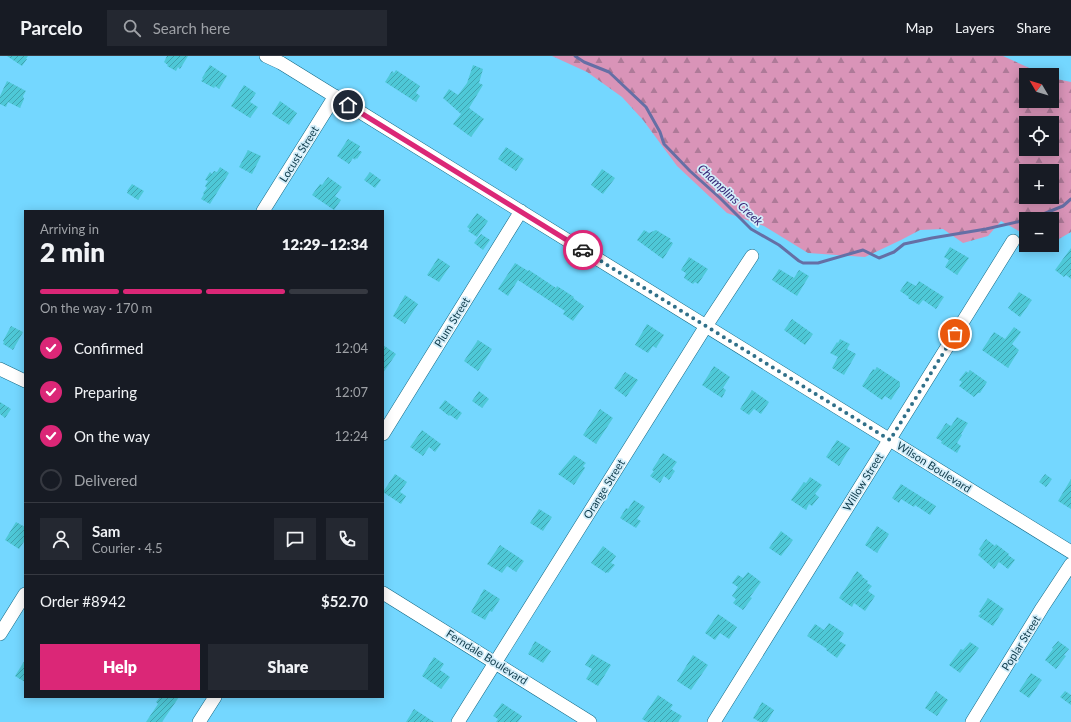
<!DOCTYPE html>
<html lang="en">
<head>
<meta charset="utf-8">
<style>
  :root { --surface:#171b24; --page:#242831; --text:#f1f3f6; --muted:#9ea1a6; --line:#363941; --accent:#db2777 }
  body { margin:0; font-family:Lato,sans-serif; background:var(--page); color:var(--text); height:100vh; display:flex; flex-direction:column; font-size:15px; white-space:nowrap }
  * { box-sizing:border-box; margin:0 }
  p { font-size:13px; color:var(--muted) }
  .icon { flex:none; width:22px; height:22px; fill:none; stroke:currentColor; stroke-width:2; stroke-linecap:round; stroke-linejoin:round }
  .map { position:relative; flex:1; overflow:hidden }
  .drawer { position:absolute; left:24px; top:154px; width:360px; height:488px; display:flex; flex-direction:column; background:var(--surface); border-radius:0px; box-shadow:0 2px 10px #0003 }
  .drawer>* { flex:none }
  .needle { width:26px; rotate:308deg }
  .fabs { position:absolute; left:1019px; top:12px; display:grid; gap:8px }
  .fabs a { display:grid; place-items:center; width:40px; height:40px; border-radius:0px; background:var(--surface); box-shadow:0 2px 10px #0003; font-size:20px }
  .pin { position:absolute; display:grid; place-items:center; width:34px; height:34px; color:#fff; margin:-17px; border:2px solid #fff; border-radius:50%; box-shadow:0 1px 4px #0007 }
  .courier { position:absolute; display:grid; place-items:center; width:40px; height:40px; margin:-20px; border:3px solid #db2777; border-radius:50%; background:#fff; color:#222; box-shadow:0 1px 5px #0007 }
  .head em { font-style:normal; font-weight:800 }
  .head div { display:flex; flex-direction:column-reverse }
  .head { display:flex; align-items:center; justify-content:space-between; height:68px; padding:0 16px }
  h1 { font-size:26px; font-weight:800; line-height:30px }
  .bar { display:grid; grid-template-columns:repeat(4,1fr); gap:6px 4px; align-content:center; height:48px; padding:0 16px }
  .bar i { height:5px; border-radius:3px; background:var(--line) }
  .bar .on { background:var(--accent) }
  .bar p { grid-column:span 4 }
  .line { display:flex; align-items:center; gap:10px; padding:0 16px; border-top:1px solid var(--line) }
  .line div { flex:1 }
  .round { display:grid; place-items:center; flex:none; width:42px; height:42px; border-radius:0px; background:var(--page) }
  ol { padding:0 16px; list-style:none }
  li { display:flex; align-items:center; gap:12px; height:44px }
  li p { margin-inline-start:auto }
  li .icon { padding:4px; border-radius:50%; background:var(--accent); color:#fff; stroke-width:4 }
  li:last-child { color:var(--muted) }
  li i { width:22px; height:22px; border:2px solid var(--line); border-radius:50% }
  .button { display:flex; gap:8px; margin-top:auto; padding:8px 16px }
  .button a { flex:1; height:46px; border-radius:0px; background:var(--accent); color:#fff; font-size:16px; font-weight:800; line-height:46px; text-align:center }
  .button a+a { background:var(--page); color:var(--text) }
  header { display:flex; align-items:center; gap:24px; box-sizing:border-box; height:56px; padding:0 20px; background:var(--surface); border-bottom:1px solid var(--line) }
  header strong { font-size:19px }
  nav { display:flex; gap:22px; margin-inline-start:auto; font-size:14px }
  .search { width:280px; height:36px; background:var(--page); display:flex; align-items:center; gap:10px; box-sizing:border-box; padding:0 14px; border-radius:0px; color:var(--muted); font-size:15px }
  .map>svg:first-child { display:block }
</style>
</head>
<body>
<header>
<strong>Parcelo</strong>
<div class="search"><svg class="icon" aria-label="search" viewBox="0 0 24 24"><circle cx="10" cy="10" r="6"/><path d="M15 15l6 6"/></svg>Search here</div>
<nav><a>Map</a><a>Layers</a><a>Share</a></nav>
</header>
<div class="map">
<svg width="1071" height="666" viewBox="0 0 1071 666">
  <defs>
    <pattern id="forest-firs" width="22" height="20" patternUnits="userSpaceOnUse"><rect width="22" height="20" fill="#d994b8"/><path d="M5 1l3.5 6h-7zM16 11l3.5 6h-7z" fill="#ae7a98"/></pattern>
    <pattern id="building-hatch" width="6" height="6" patternUnits="userSpaceOnUse"><rect width="6" height="6" fill="#4ec8d7"/><path d="M-1 1l2-2M0 6l6-6M5 7l2-2" fill="none" stroke="#3fa3b0"/></pattern>
  </defs>
  <rect width="100%" height="100%" fill="#74d7ff"/>
  <path fill="url(#forest-firs)" fill-rule="evenodd" d="M552,0h451l42,19h-19v26h26v-23l19,4v150l-19,11v-24h-26v18l-2,-3 -23,-13 -13,15 -25,7 -20,-14 -23,1 -19,10 -36,17 -57,-4 -44,-27 -37,-13 -50,-47 -34,-46 -21,-23 -35,-25zM1026,67h26v26h-26zM1026,115h26v26h-26z"/>
  <g fill="none" stroke-linecap="round" stroke-linejoin="round">
    <path stroke="#656fa5" stroke-width="3" d="M575,0l9,6 25,10 37,35 14,25 4,12 26,27 30,27 31,31 28,16 20,16 4,2h15l45,-13 16,8 15,-6 10,-8 28,-6 54,-9 40,-9
      M1031,163l32,-13 8,-7"/>
  </g>
  <path fill="url(#building-hatch)" d="M7,0h21l-2,3h1l-5,7z
    M167,0h21l-8,13 -2,-2 -2,4 -9,-5 1,-1 -4,-3z
    M210,9l17,11 -8,13 -4,-3 -1,2 -13,-7 2,-2 -1,-1z
    M473,9l10,4 -4,14 4,2 -14,23 15,11 -13,18 -18,-13 8,-10 -18,-16 6,-9 9,6 9,-12z
    M396,14l24,16 -4,7 4,3 -4,6 -31,-20 7,-11 2,2z
    M7,25l19,10 -3,5 1,3 -4,9 -12,-6 -2,5 -6,-3v-8z
    M244,29l12,8 -6,9 8,5 -8,11 -19,-12z
    M280,45l17,12 -8,12 -17,-11z
    M348,83l12,7 -2,4 4,2 -5,7 -1,-1 -1,2 -2,-2 -4,6 -12,-8z
    M506,91l18,12 -8,12 -18,-12z
    M248,94l13,6 -9,18 -13,-7z
    M220,111l9,6 -19,31 -9,-5 3,-5 -1,-1 4,-5 -2,-2 3,-5 -3,-1 5,-8 2,2 2,-3 3,1z
    M602,113l13,9 -12,16 -12,-9z
    M370,116l11,8 -6,8 -11,-8z
    M328,121l14,10 -7,9 6,4 -7,10 -22,-15 8,-11 2,1z
    M132,128l12,7 -6,9 -11,-7 1,-2h-1z
    M477,157l11,8 -11,16 -9,-6 2,-2 -3,-2z
    M644,174l5,3 7,-3 15,9 -2,2 4,2 -1,2 -9,14 -26,-19z
    M481,178l9,6 -7,10 -9,-7z
    M950,191l19,11 -12,17 -12,-8 4,-7 -5,-3z
    M1071,192v31l-5,-4 -2,2 -9,-7z
    M689,201l19,12 -10,15 -3,-2 -2,2 -9,-6 2,-5 -5,-3z
    M438,202l12,8 -11,16 -12,-7z
    M515,207l13,8 1,-1 27,18 1,-2 17,11 -1,1 11,8 -11,15 -10,-7 2,-3 -47,-31 -10,16 -10,-7z
    M779,213l15,9 5,-8 10,6 -12,20 -25,-16z
    M907,225l9,5 3,-5 25,16 -8,12 -13,-9 -4,5 -11,-7 1,-1 -9,-6z
    M1019,236l13,8 -12,17 -12,-9z
    M405,239l13,9 -13,20 -12,-8z
    M792,263l21,15 -8,11 -21,-15z
    M647,268l17,11 -8,13 -3,-2 -5,7 -13,-8z
    M11,270l12,6 -10,18 -10,-6 1,-2 -1,-1z
    M1014,271l7,5 -9,12 7,6 -11,18 -26,-18 12,-18 11,7z
    M840,283l10,5 -3,5 9,5 -12,21 -12,-7 6,-11 -8,-4 7,-11 1,1z
    M478,284l14,9 -14,22 -14,-10z
    M383,289l13,9 -13,19z
    M714,310l16,11 -7,11 3,2 -4,8 -20,-13z
    M877,311l23,15v4l-9,14 -6,-4 -3,4 -20,-14 11,-17 2,1z
    M970,314l17,12 -7,11h-2l-4,4 -15,-11 3,-4 -3,-2 7,-9 2,2z
    M625,316l13,8 -12,17 -12,-9z
    M752,334l17,12 -8,12 -7,-5 -5,6 -9,-6z
    M479,335l10,8 -7,9 -10,-7z
    M445,344l17,13 -5,7 -7,-5 -1,1 -10,-8z
    M0,346l11,7 -6,9 -5,-4z
    M600,353l13,9 -17,26 -13,-9z
    M957,361l11,6 -7,11 1,1 -5,8 4,3 -4,7 -16,-10 1,-2 -6,-3 10,-15 5,3z
    M422,374l19,14 -6,8 -6,-5 -6,9 -13,-9z
    M837,384l13,8 -11,18 -13,-9z
    M663,397l14,9 -5,7 3,2 -6,9 -5,-4 -4,7 -10,-7 4,-5 -2,-1z
    M574,399l12,8 -3,3 2,2 -11,17 -16,-11z
    M395,418l12,8 -7,10 6,4 -5,8 -18,-12z
    M1045,418l7,5 -6,8 -7,-5z
    M810,421l12,8 -7,9 4,3 -7,9 -3,-2 -3,6 -15,-10 13,-18 2,1z
    M1071,423v30l-13,-8z
    M901,428l35,22 -6,9 -15,-10 -1,2 -13,-8 -2,4 -7,-5z
    M634,444l11,7 -8,12 4,2 -5,7 -16,-10 6,-10 2,1z
    M539,453l13,8 -9,14 -13,-8z
    M16,466l9,5v13l-6,9 -14,-9z
    M877,470l12,8 -12,19 -12,-8z
    M781,475l12,9 -12,16 -12,-8z
    M986,483l9,7 1,-2 13,10 -1,1 7,5 -7,9 -9,-7 -5,7 -16,-14 3,-4 -2,-2z
    M500,489l24,16 -8,11 -9,-6 -5,7 -15,-9z
    M603,490l13,10 -5,7 4,2 -7,8 -1,-1 -1,1 -15,-10z
    M857,515l6,5 -1,1 6,4 -1,2 5,3 -4,5 7,5 -10,15 -11,-8 -2,4 -13,-9z
    M748,516l13,10 -11,15 2,1 -9,12 -10,-7 3,-4 -4,-3 6,-9 -6,-4 6,-8 5,3z
    M484,533l16,10 -8,13 -2,-1 -5,9 -14,-8z
    M988,542l16,11 -11,17 -15,-10 3,-3 -2,-1z
    M718,558l19,13 -8,12 -9,-6 -5,7 -10,-7z
    M829,567l15,10 -5,8 7,4 -9,13 -11,-8 1,-1 -20,-13 8,-12 9,6z
    M535,585l16,10 -8,12 -15,-9z
    M1058,585l11,8 -5,6 2,1 -10,13 -11,-9 8,-11 -1,-1z
    M970,586l9,6 -19,25 -11,-8 12,-16 2,1z
    M592,598l19,11 -13,21 -12,-7 6,-10 -7,-4z
    M693,599l15,10 -17,25 -14,-9z
    M434,601l10,7 -4,6 10,7 -9,12 -19,-13z
    M25,604v22l-10,-6z
    M1031,617l11,7 -13,18 -10,-7z
    M936,635l12,9 -11,16 -12,-8z
    M1065,635l6,4v10l-11,-8z
    M658,639l15,10 -3,4 12,7 -4,6h-31l-5,-3z
    M160,641h19l-17,25h-16l12,-18 -2,-2z
    M762,646l12,8 -7,12h-7l-7,-4z
    M502,647l20,13 -4,6h-22l2,-3 -5,-3z
    M414,653l20,13h-28z"/>
  <g fill="none" stroke-linecap="round" stroke-linejoin="round">
    <g stroke="#126783" stroke-width="14">
      <path id="street" d="M266,0l15,7 790,489
        M263,155l72,-115
        M0,313l25,12
        M383,378l138,-223
        M383,537l207,129
        M0,578l25,-40
        M199,666l16,-25
        M458,666l248,-396 46,-70
        M714,666l299,-481
        M972,666l70,-114 29,-44"/>
    </g>
    <use href="#street" stroke="#fff" stroke-width="13"/>
  </g>
  <g fill="none" stroke-linecap="round" stroke-linejoin="round">
    <path stroke="#307089" stroke-width="4" stroke-dasharray="0 7.2" d="M583,194l307,190 65,-106"/>
    <path stroke="#db2777" stroke-width="5" d="M348,49l235,145"/>
  </g>
  <g text-anchor="middle" stroke-width="3.5" stroke-linejoin="round" paint-order="stroke">
    <g font-size="11" fill="#0c3949" stroke="#d3eefa">
      <text transform="translate(299 98) rotate(-58)" y="4">Locust Street</text>
      <text transform="translate(452 266) rotate(-58)" y="4">Plum Street</text>
      <text transform="translate(934 411) rotate(32)" y="4">Wilson Boulevard</text>
      <text transform="translate(863 426) rotate(-58)" y="4">Willow Street</text>
      <text transform="translate(604 433) rotate(-58)" y="4">Orange Street</text>
      <text transform="translate(1021 587) rotate(-58)" y="4">Poplar Street</text>
      <text transform="translate(487 601) rotate(32)" y="4">Ferndale Boulevard</text>
    </g>
    <g font-size="12" font-style="italic" fill="#372678" stroke="#d3eefa">
      <text transform="translate(730 139) rotate(43)" y="4">Champlins Creek</text>
    </g>
  </g>
</svg>
<div class="fabs">
<a><svg class="needle" viewBox="-14 -14 28 28"><path d="M0-13l5 13h-10z" fill="#e53935"/><path d="M0 13l5-13h-10z" fill="#9ea1a6"/></svg></a>
<a><svg class="icon" aria-label="locate" viewBox="0 0 24 24"><circle cx="12" cy="12" r="6"/><path d="M12 2v4M12 18v4M2 12h4M18 12h4"/></svg></a>
<a>+</a>
<a>−</a>
</div>
<div class="pin" style="left:955px;top:278px;background:#ea580c"><svg class="icon" aria-label="bag" viewBox="0 0 24 24"><path d="M5 8h14l-1 12H6zM9 8a3 3 0 0 1 6 0"/></svg></div>
<div class="pin" style="left:348px;top:49px;background:#1f2937"><svg class="icon" aria-label="home" viewBox="0 0 24 24"><path d="M3 11l9-7 9 7M6 9v11h12V9"/></svg></div>
<div class="courier" style="left:583px;top:194px"><svg class="icon" aria-label="car" viewBox="0 0 24 24"><path d="M5 17H2v-5l4-1 3-4h7l3 4 3 1v5h-3M9 17h6M6 11h13"/><circle cx="7" cy="17" r="2"/><circle cx="17" cy="17" r="2"/></svg></div>
<section class="drawer">
<div class="head"><div><h1>2 min</h1><p>Arriving in</p></div><em>12:29–12:34</em></div>
<div class="bar"><i class="on"></i><i class="on"></i><i class="on"></i><i></i><p>On the way · 170 m</p></div>
<ol>
<li><svg class="icon" aria-label="check" viewBox="0 0 24 24"><path d="M5 12l5 5 9-10"/></svg>Confirmed<p>12:04</p></li>
<li><svg class="icon" aria-label="check" viewBox="0 0 24 24"><path d="M5 12l5 5 9-10"/></svg>Preparing<p>12:07</p></li>
<li><svg class="icon" aria-label="check" viewBox="0 0 24 24"><path d="M5 12l5 5 9-10"/></svg>On the way<p>12:24</p></li>
<li><i></i>Delivered</li>
</ol>
<div class="line" style="height:72px"><a class="round"><svg class="icon" aria-label="person" viewBox="0 0 24 24"><circle cx="12" cy="8" r="4"/><path d="M4 21q1-7 8-7t8 7"/></svg></a><div><b>Sam</b><p>Courier · 4.5</p></div><a class="round"><svg class="icon" aria-label="chat" viewBox="0 0 24 24"><path d="M4 5h16v11H9l-5 4z"/></svg></a><a class="round"><svg class="icon" aria-label="phone" viewBox="0 0 24 24"><path d="M5 4h4l2 5-3 2q2 4 5 5l2-3 5 2v4C11 20 4 13 5 4z"/></svg></a></div>
<div class="line" style="height:52px"><div>Order #8942</div><b>$52.70</b></div>
<div class="button"><a>Help</a><a>Share</a></div>
</section>
</div>
</body>
</html>
